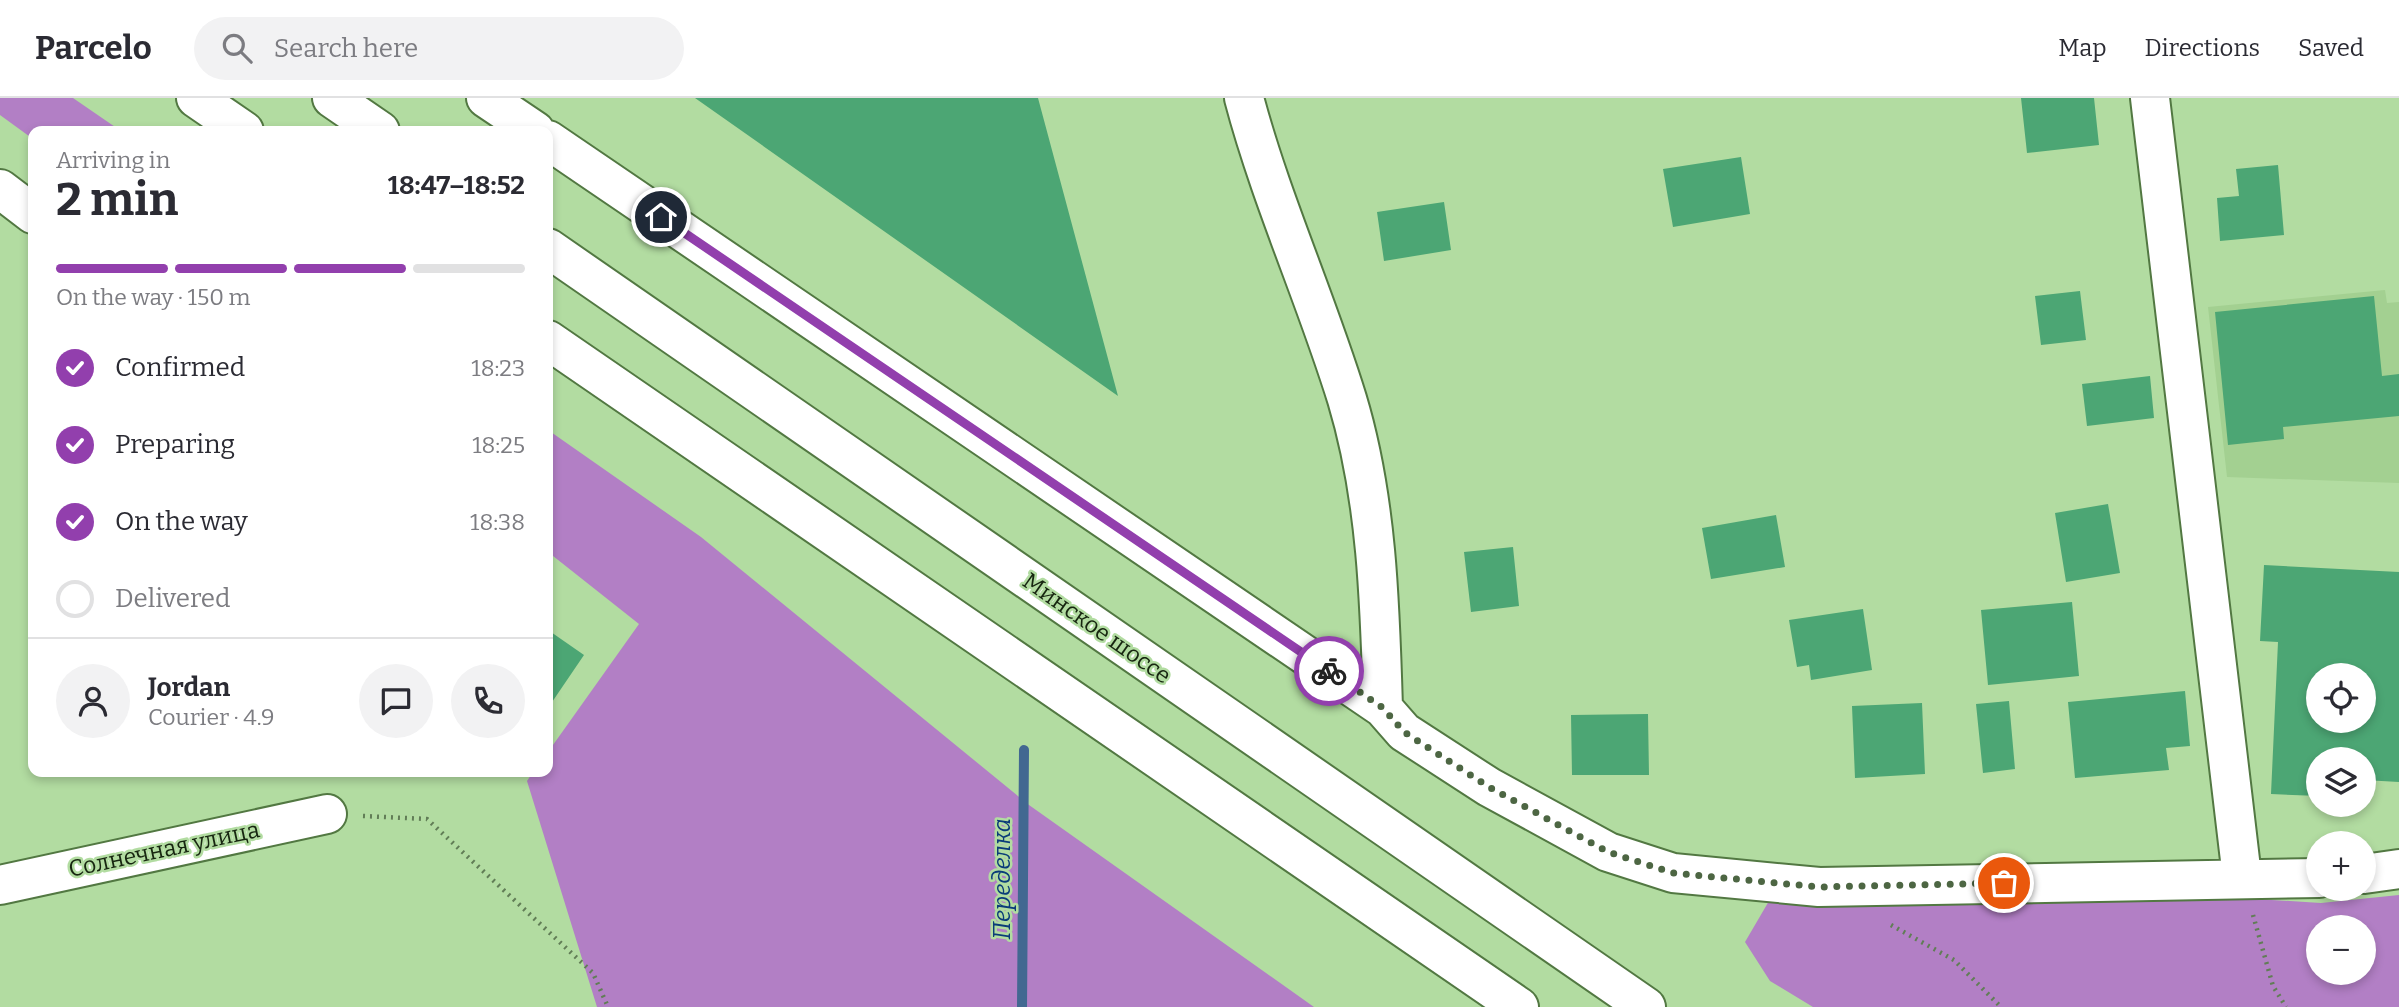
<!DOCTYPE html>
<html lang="en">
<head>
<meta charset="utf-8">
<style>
  :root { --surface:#fff; --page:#f2f2f3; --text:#2b2b33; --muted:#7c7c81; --line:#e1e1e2; --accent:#923fad }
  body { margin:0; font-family:Bitter,serif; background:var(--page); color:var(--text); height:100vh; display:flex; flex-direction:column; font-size:26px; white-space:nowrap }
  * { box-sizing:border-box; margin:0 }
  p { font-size:23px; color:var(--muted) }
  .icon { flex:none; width:38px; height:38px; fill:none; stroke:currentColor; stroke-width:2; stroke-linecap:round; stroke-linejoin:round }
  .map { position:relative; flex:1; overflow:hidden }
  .sheet { position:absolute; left:28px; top:28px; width:525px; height:651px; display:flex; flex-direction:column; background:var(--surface); border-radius:14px; box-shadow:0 4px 10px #0003 }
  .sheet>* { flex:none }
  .tools { position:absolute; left:2306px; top:565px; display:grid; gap:14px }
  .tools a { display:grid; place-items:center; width:70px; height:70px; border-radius:50%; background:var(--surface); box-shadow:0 4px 10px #0003; font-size:35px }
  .pin { position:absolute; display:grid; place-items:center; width:60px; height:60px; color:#fff; margin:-30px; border:4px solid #fff; border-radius:50%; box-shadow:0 2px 7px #0007 }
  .courier { position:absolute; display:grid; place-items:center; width:70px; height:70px; margin:-35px; border:5px solid #923fad; border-radius:50%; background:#fff; color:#222; box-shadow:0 2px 9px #0007 }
  .summary em { font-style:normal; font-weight:700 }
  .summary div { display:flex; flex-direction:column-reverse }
  .summary { display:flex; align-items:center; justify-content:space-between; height:119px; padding:0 28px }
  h1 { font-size:46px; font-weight:700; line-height:52px }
  .bar { display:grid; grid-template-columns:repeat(4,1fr); gap:10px 7px; align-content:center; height:84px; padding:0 28px }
  .bar i { height:9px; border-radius:5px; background:var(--line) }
  .bar .selected { background:var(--accent) }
  .bar p { grid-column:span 4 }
  .line { display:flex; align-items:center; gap:18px; padding:0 28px; border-top:2px solid var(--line) }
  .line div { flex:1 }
  .round { display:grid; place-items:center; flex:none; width:74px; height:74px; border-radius:37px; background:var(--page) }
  ol { padding:0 28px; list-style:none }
  li { display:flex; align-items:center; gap:21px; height:77px }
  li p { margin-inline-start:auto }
  li .icon { padding:7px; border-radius:50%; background:var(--accent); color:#fff; stroke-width:4 }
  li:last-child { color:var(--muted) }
  li i { width:38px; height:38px; border:4px solid var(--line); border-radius:50% }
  header { display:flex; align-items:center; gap:42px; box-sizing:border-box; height:98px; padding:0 35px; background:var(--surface); border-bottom:2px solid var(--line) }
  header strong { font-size:33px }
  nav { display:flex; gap:38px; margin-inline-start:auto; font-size:24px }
  .search { width:490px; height:63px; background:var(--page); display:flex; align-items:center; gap:18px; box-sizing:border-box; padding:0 24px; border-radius:38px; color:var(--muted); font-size:26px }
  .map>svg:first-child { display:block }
</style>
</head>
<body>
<header>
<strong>Parcelo</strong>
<div class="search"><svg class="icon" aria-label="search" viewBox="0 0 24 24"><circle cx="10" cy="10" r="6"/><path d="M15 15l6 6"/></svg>Search here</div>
<nav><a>Map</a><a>Directions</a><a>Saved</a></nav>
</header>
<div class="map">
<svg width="2399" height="909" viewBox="0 0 2399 909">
  <rect width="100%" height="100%" fill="#b2dca1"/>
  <path fill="#a3d091" d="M2385,192l2,13 12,-1v181l-172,-6 -19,-170z"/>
  <path fill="#b27fc5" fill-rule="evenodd" d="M0,0h73l48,33h-88v8l-33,-24z
    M548,332l153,107 328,268 285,202h-717l-70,-226 6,-9h15v-20l91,-128 -91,-72z
    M2093,791l228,14 78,-8v112h-586l-43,-26 -25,-39 24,-41zM2319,830h45v45h-45z"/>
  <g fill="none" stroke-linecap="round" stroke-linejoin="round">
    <path stroke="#426891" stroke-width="10" d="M1022,909l2,-257"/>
  </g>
  <path fill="#4ca674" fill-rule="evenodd" d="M695,0h343l80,298z
    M2021,0h73l5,47 -72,8z
    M1741,59l9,57 -77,13 -10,-58z
    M2278,67l6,70 -64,6 -3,-43 22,-2 -3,-27z
    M1444,104l7,48 -67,11 -7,-49z
    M2080,193l6,49 -45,5 -6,-49z
    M2374,198l8,80 17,-2v42l-116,11 1,12 -56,6 -13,-133z
    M2150,278l4,42 -67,8 -5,-42z
    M2108,406l12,69 -54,9 -11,-69z
    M1776,417l9,52 -74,12 -9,-51z
    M1513,449l6,59 -48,6 -7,-60z
    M2264,467l135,7v210l-35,-2v-20h-45v36l-48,-2 7,-152 -18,-1zM2319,578h45v45h-45z
    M2072,504l7,74 -91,9 -7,-75z
    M1863,511l9,61 -61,10 -2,-15 -12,2 -8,-47z
    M548,532l36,25 -36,53z
    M2185,593l5,55 -24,2 3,22 -94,8 -7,-76z
    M2009,603l6,68 -32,4 -7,-69z
    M1922,605l3,71 -70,4 -3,-72z
    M1648,616l1,61h-77l-1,-60z"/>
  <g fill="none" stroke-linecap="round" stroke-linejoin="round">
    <g stroke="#527842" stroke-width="42">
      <path id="minor" d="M486,0l49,33
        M1244,0c27,102 72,200 103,301 30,99 33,205 36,309
        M2150,0l92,779
        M548,42l835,568 21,24 85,55 119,65 65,21 146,14 500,-9
        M0,91l33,25
        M2364,776l35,-5
        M0,787l327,-71"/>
    </g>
    <g stroke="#527842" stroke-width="42">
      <path id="highway" d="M196,0l48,33
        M332,0l48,33
        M548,150l1098,759
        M548,242l971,667"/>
    </g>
    <path stroke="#617d56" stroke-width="4.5" stroke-dasharray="2 5" stroke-linecap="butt" d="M363,718l64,3 166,154 15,34
      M2253,817l20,71 13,21
      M1891,827l63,35 47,47"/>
    <use href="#minor" stroke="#fff" stroke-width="38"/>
    <use href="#highway" stroke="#fff" stroke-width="38"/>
  </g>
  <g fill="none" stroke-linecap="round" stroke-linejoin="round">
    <path stroke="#4d6643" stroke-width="7" stroke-dasharray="0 12.6" d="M1329,573l54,37 21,24 85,55 119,65 65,21 146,14 185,-4"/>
    <path stroke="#923fad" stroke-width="9" d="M661,119l668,454"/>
  </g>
  <g text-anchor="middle" stroke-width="5" stroke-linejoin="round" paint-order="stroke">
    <g font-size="23" fill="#172610" stroke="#b2dca1">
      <text transform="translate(1097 530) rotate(35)" y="8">Минское шоссе</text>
      <text transform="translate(164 751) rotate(-12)" y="8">Солнечная улица</text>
    </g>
    <g font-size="24" font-style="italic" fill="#0b3c79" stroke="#b2dca1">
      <text transform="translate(1002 781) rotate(-90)" y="8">Переделка</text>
    </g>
  </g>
</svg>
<div class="tools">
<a><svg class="icon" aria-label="locate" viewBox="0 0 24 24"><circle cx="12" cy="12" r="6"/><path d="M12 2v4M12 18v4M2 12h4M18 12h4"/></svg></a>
<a><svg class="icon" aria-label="layers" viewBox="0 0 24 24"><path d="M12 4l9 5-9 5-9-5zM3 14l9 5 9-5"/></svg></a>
<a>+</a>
<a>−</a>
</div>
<div class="pin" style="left:2004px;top:785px;background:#ea580c"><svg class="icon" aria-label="bag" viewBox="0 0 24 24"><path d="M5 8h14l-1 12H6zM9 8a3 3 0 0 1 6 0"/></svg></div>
<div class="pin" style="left:661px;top:119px;background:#1f2937"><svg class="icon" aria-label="home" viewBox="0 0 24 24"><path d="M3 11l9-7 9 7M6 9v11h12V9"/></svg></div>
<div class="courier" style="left:1329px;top:573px"><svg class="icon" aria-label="bike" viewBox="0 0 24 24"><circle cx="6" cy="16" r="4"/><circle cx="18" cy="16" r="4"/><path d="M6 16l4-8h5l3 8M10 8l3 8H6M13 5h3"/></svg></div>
<section class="sheet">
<div class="summary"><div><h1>2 min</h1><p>Arriving in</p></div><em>18:47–18:52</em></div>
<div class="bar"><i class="selected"></i><i class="selected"></i><i class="selected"></i><i></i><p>On the way · 150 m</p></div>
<ol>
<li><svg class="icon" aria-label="check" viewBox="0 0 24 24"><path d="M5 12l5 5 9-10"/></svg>Confirmed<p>18:23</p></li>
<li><svg class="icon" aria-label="check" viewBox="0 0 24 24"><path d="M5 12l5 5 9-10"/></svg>Preparing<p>18:25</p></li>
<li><svg class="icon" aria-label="check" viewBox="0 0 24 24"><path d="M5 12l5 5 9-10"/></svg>On the way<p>18:38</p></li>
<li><i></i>Delivered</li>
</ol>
<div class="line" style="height:126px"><a class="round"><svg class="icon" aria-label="person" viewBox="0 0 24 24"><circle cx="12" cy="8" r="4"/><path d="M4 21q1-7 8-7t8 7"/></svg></a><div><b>Jordan</b><p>Courier · 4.9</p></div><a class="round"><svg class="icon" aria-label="chat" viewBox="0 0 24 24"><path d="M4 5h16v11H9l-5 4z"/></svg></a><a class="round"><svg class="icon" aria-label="phone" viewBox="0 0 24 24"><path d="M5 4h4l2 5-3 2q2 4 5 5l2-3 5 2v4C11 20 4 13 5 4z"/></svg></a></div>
</section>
</div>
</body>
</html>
